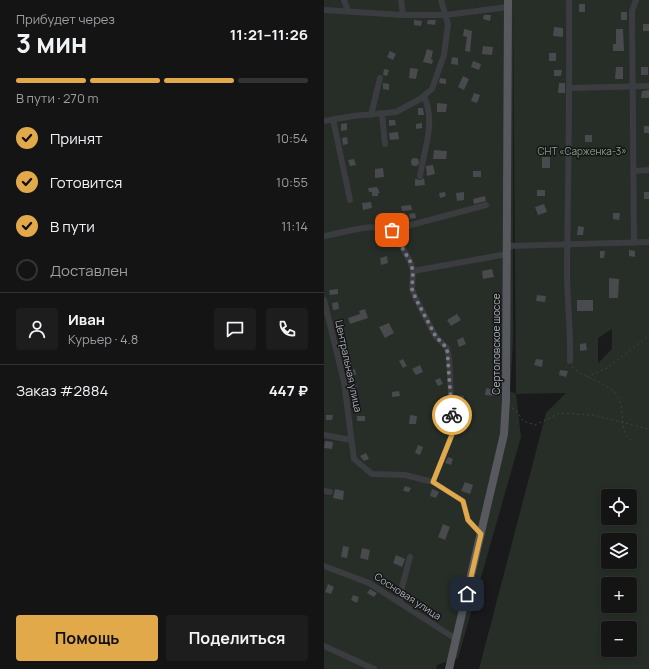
<!DOCTYPE html>
<html lang="ru">
<head>
<meta charset="utf-8">
<style>
  :root { --surface:#141415; --page:#1d1d1e; --text:#f1f3f6; --muted:#9d9ea0; --line:#333334; --accent:#e2a94b }
  body { margin:0; font-family:Manrope,sans-serif; background:var(--page); color:var(--text); height:100vh; display:flex; flex-direction:column; font-size:15px; white-space:nowrap }
  * { box-sizing:border-box; margin:0 }
  p { font-size:13px; color:var(--muted) }
  .icon { flex:none; width:22px; height:22px; fill:none; stroke:currentColor; stroke-width:2; stroke-linecap:round; stroke-linejoin:round }
  .map { position:relative; flex:1; overflow:hidden }
  .drawer { display:flex; flex-direction:column; background:var(--surface); width:324px }
  .drawer>* { flex:none }
  .tools { position:absolute; left:277px; top:489px; display:grid; gap:8px }
  .tools a { display:grid; place-items:center; width:36px; height:36px; border-radius:4px; background:var(--surface); box-shadow:0 2px 6px #0003,0 0 0 1px var(--line); font-size:20px }
  .pin { position:absolute; display:grid; place-items:center; width:34px; height:34px; color:#fff; margin:-17px; border-radius:8px; box-shadow:0 2px 6px #0006 }
  .courier { position:absolute; display:grid; place-items:center; width:40px; height:40px; margin:-20px; border:3px solid #e2a94b; border-radius:50%; background:#fff; color:#222; box-shadow:0 1px 5px #0007 }
  .overview em { font-style:normal; font-weight:700 }
  .overview div { display:flex; flex-direction:column-reverse }
  .overview { display:flex; align-items:center; justify-content:space-between; height:68px; padding:0 16px }
  h1 { font-size:26px; font-weight:700; line-height:30px }
  .bar { display:grid; grid-template-columns:repeat(4,1fr); gap:6px 4px; align-content:center; height:48px; padding:0 16px }
  .bar i { height:5px; border-radius:3px; background:var(--line) }
  .bar .active { background:var(--accent) }
  .bar p { grid-column:span 4 }
  .line { display:flex; align-items:center; gap:10px; padding:0 16px; border-top:1px solid var(--line) }
  .line div { flex:1 }
  .round { display:grid; place-items:center; flex:none; width:42px; height:42px; border-radius:4px; background:var(--page) }
  ol { padding:0 16px; list-style:none }
  li { display:flex; align-items:center; gap:12px; height:44px }
  li p { margin-inline-start:auto }
  li .icon { padding:4px; border-radius:50%; background:var(--accent); color:#111; stroke-width:4 }
  li:last-child { color:var(--muted) }
  li i { width:22px; height:22px; border:2px solid var(--line); border-radius:50% }
  .button { display:flex; gap:8px; margin-top:auto; padding:8px 16px }
  .button a { flex:1; height:46px; border-radius:4px; background:var(--accent); color:#111; font-size:16px; font-weight:700; line-height:46px; text-align:center }
  .button a+a { background:var(--page); color:var(--text) }
  main { display:flex; flex:1; min-height:0 }
  .map>svg:first-child { display:block }
</style>
</head>
<body>
<main>
<section class="drawer">
<div class="overview"><div><h1>3 мин</h1><p>Прибудет через</p></div><em>11:21–11:26</em></div>
<div class="bar"><i class="active"></i><i class="active"></i><i class="active"></i><i></i><p>В пути · 270 m</p></div>
<ol>
<li><svg class="icon" aria-label="check" viewBox="0 0 24 24"><path d="M5 12l5 5 9-10"/></svg>Принят<p>10:54</p></li>
<li><svg class="icon" aria-label="check" viewBox="0 0 24 24"><path d="M5 12l5 5 9-10"/></svg>Готовится<p>10:55</p></li>
<li><svg class="icon" aria-label="check" viewBox="0 0 24 24"><path d="M5 12l5 5 9-10"/></svg>В пути<p>11:14</p></li>
<li><i></i>Доставлен</li>
</ol>
<div class="line" style="height:72px"><a class="round"><svg class="icon" aria-label="person" viewBox="0 0 24 24"><circle cx="12" cy="8" r="4"/><path d="M4 21q1-7 8-7t8 7"/></svg></a><div><b>Иван</b><p>Курьер · 4.8</p></div><a class="round"><svg class="icon" aria-label="chat" viewBox="0 0 24 24"><path d="M4 5h16v11H9l-5 4z"/></svg></a><a class="round"><svg class="icon" aria-label="phone" viewBox="0 0 24 24"><path d="M5 4h4l2 5-3 2q2 4 5 5l2-3 5 2v4C11 20 4 13 5 4z"/></svg></a></div>
<div class="line" style="height:52px"><div>Заказ #2884</div><b>447 ₽</b></div>
<div class="button"><a>Помощь</a><a>Поделиться</a></div>
</section>
<div class="map">
<svg width="325" height="669" viewBox="0 0 325 669">
  <rect width="100%" height="100%" fill="#1a1a1c"/>
  <path fill="#262e27" fill-rule="evenodd" d="M0,0h325v669h-170l67,-256 20,-20 -50,1 5,43 -63,221 -21,7 -1,4h-112zM189,9l3,385 -6,-3 3,-49zM288,329v20l-14,14v-25zM284,496h22v22h-22zM284,540h22v22h-22zM284,584h22v22h-22zM284,628h22v22h-22z"/>
  <path fill="#494a4e" d="M255,4h6v8h-6z
    M297,12h6v8h-6z
    M160,15h7l-1,6 -7,-2z
    M90,20l8,1 -1,5 -7,-1z
    M104,20h8l-1,5 -8,-1z
    M319,24h6v7h-6z
    M230,27l9,1v9l-10,-1z
    M140,29l8,2 -2,21 -5,-1 2,-14 -4,-1z
    M292,29h7l1,22h-11v-7h3z
    M159,46l10,1 -1,8 -10,-1z
    M103,49l6,2 -2,8 2,1 -1,4 -9,-2z
    M66,51l6,3 -3,6 -6,-3z
    M225,53h7v8h-7z
    M128,57l6,1v7l-7,-1z
    M149,61l8,3 -2,6 -8,-3z
    M292,67h7v12h-8z
    M317,67h7v8h-7z
    M86,68l8,1 -2,10 -7,-1z
    M60,69l5,1 -2,6 -4,-1z
    M230,70h8l-1,6h-7z
    M139,76l6,3 -5,11 -6,-3z
    M116,78l6,1v5l-7,-1z
    M59,83l6,1v6l-6,-1z
    M235,83h6v10h-7z
    M325,90v8h-8l1,-7z
    M150,93l6,2 -3,8 -6,-2z
    M113,103l10,1 -1,8h-9z
    M94,108h5l1,7h-6z
    M65,120h6l1,5 -7,1z
    M23,123v7l-6,1v-7z
    M98,123v5l-6,1v-5z
    M320,126h5v7h-5z
    M74,132l1,7 -9,1 -1,-7z
    M261,135h7v7h-7z
    M23,137l1,7 -5,1 -1,-7z
    M110,150l13,1 -1,8h-13z
    M218,157h8v11h-8z
    M87 162a4 4 0 1 1 8 0a4 4 0 1 1-8 0Z
    M30,159l2,6 -6,1 -2,-6z
    M109,165l2,9 -8,2 -1,-10z
    M59,168l1,9 -9,1v-9z
    M149,171h8v6h-8z
    M100,178l1,7 -10,1v-7l6,1z
    M53,187l3,6h-2v3h-6v-4h-3l-1,-4z
    M213,190h8v6h-8z
    M121,192l1,4 -6,2 -1,-5z
    M140,192v8l-7,1 -1,-8z
    M320,192h5v7h-5z
    M161,196l1,5 -12,3 -1,-5z
    M47,202l1,6 -9,2 -1,-7z
    M220,204l3,8 -9,3 -3,-8z
    M87,205l1,5 -10,1 -1,-5z
    M91,213l1,5 -6,1 -1,-5z
    M289,213h7l-1,7 -6,-1z
    M254,226l6,1 -1,8h-6z
    M56,232l7,1 1,6 -7,1z
    M305,250l6,1v6l-6,-1z
    M276,251h5l-1,7h-4z
    M63,256l1,7 -7,2 -1,-7z
    M168,269l2,8 -11,2 -1,-8z
    M285,278l10,1 -1,19h-9z
    M14,289v5l-8,1 -1,-5z
    M213,295l9,1 -1,6 -9,-1z
    M253,300h16v11h-16z
    M14,302l1,7 -6,1 -1,-7z
    M41,309l3,9 -18,6 -2,-6 12,-4 -1,-3z
    M133,314l4,6 -10,6 -4,-6z
    M65,323l5,10 -9,5 -6,-11z
    M139,337l3,7 -7,3 -2,-7z
    M262,343l1,7 -7,1v-7z
    M21,359h6v5l-6,1z
    M79,359l4,7 -4,2 -4,-7z
    M212,359l7,1 -1,7 -8,-2z
    M96,365l3,7 -7,3 -4,-6z
    M31,369l1,6h-7l-1,-5z
    M236,370l8,1 -2,6 -7,-2z
    M116,378l3,6 -5,2 -3,-6z
    M32,383l1,7 -5,1 -1,-7z
    M162,388l10,2 -1,6 -10,-1z
    M75,391l1,5 -8,1v-5z
    M132,395l8,1 -1,4h-7z
    M2,415h7l-1,5h-6z
    M86,415l7,1 -1,8h-7z
    M33,416h8v5h-8z
    M1,441l8,1 -1,7 -8,-1z
    M94,445l5,2 -3,8 -5,-2z
    M42,453l3,6 -5,2 -4,-5z
    M124,457l5,2 -2,6 -6,-2z
    M141,482l8,3 -3,9 -9,-3z
    M81,486l6,2 -2,4 -6,-1z
    M11,489l9,2 -1,9 -10,-2z
    M108,489l7,3 -3,6 -6,-2z
    M119,524l7,3 -5,13 -7,-3z
    M19,546l6,1 -2,11 -6,-1z
    M38,548l8,2 -2,10 -8,-2z
    M72,555l9,4 -3,8 -9,-4z
    M4,584l6,3 -3,7 -6,-2z
    M46,589l7,4 -3,4 -7,-4z
    M29,595l6,2 -2,6 -6,-3z"/>
  <g fill="none" stroke-linecap="round" stroke-linejoin="round">
    <path stroke="#414347" stroke-width="1" stroke-dasharray="2 3" stroke-linecap="butt" d="M248,367c13,12 31,13 43,26 10,11 5,27 10,39 1,4 5,7 8,10
      M263,377l22,-10 40,-32
      M188,408l3,1 8,12 12,4 25,-12 33,2 56,14"/>
    <path stroke="#3b3c40" stroke-width="6" d="M20,0l4,11
      M77,0l2,15
      M245,0c1,90 -1,180 -2,270 0,30 4,60 3,91
      M0,10l79,5h43l62,-8
      M246,88l79,-2
      M58,113l3,31
      M47,115l9,-37
      M9,119l17,81
      M0,121l29,-5 43,-4 24,-13 12,-10 12,-34 4,-31 -7,-24
      M310,171l15,-1
      M96,176c4,-27 16,-53 4,-80
      M68,230l18,31 3,10 -1,18 4,10 20,38 11,11 2,10 4,74 -20,50
      M0,236c19,-3 51,-14 68,-6l94,-25
      M310,243l-2,-232 4,-11
      M183,246l142,-4
      M89,271l94,-17
      M0,300l20,82 10,77 18,15 33,1 28,7 30,19 5,19 13,14
      M0,435l27,5
      M0,491l6,1
      M0,566l45,17 87,56
      M76,603l2,-16 8,-30
      M0,646l50,23"/>
    <path stroke="#57595f" stroke-width="8" d="M125,669l55,-235 2,-34 2,-400"/>
  </g>
  <g fill="none" stroke-linecap="round" stroke-linejoin="round">
    <path stroke="#7a7d83" stroke-width="4" stroke-dasharray="0 7.2" d="M68,230l18,31 3,10 -1,18 4,10 20,38 11,11 5,67"/>
    <path stroke="#e2a94b" stroke-width="5" d="M128,415l1,17 -20,50 30,19 5,19 13,14 -14,60"/>
  </g>
  <g text-anchor="middle" stroke-width="3" stroke-linejoin="round" paint-order="stroke">
    <g font-size="10" fill="#86a387" stroke="#151517">
      <text x="258" y="155">СНТ «Сарженка-3»</text>
    </g>
    <g font-size="10" fill="#adb2ba" stroke="#151517">
      <text transform="translate(172 344) rotate(-90)" y="4">Сертоловское шоссе</text>
      <text transform="translate(25 366) rotate(78)" y="4">Центральная улица</text>
      <text transform="translate(84 596) rotate(33)" y="4">Сосновая улица</text>
    </g>
  </g>
</svg>
<div class="tools">
<a><svg class="icon" aria-label="locate" viewBox="0 0 24 24"><circle cx="12" cy="12" r="6"/><path d="M12 2v4M12 18v4M2 12h4M18 12h4"/></svg></a>
<a><svg class="icon" aria-label="layers" viewBox="0 0 24 24"><path d="M12 4l9 5-9 5-9-5zM3 14l9 5 9-5"/></svg></a>
<a>+</a>
<a>−</a>
</div>
<div class="pin" style="left:68px;top:230px;background:#ea580c"><svg class="icon" aria-label="bag" viewBox="0 0 24 24"><path d="M5 8h14l-1 12H6zM9 8a3 3 0 0 1 6 0"/></svg></div>
<div class="pin" style="left:143px;top:594px;background:#1f2937"><svg class="icon" aria-label="home" viewBox="0 0 24 24"><path d="M3 11l9-7 9 7M6 9v11h12V9"/></svg></div>
<div class="courier" style="left:128px;top:415px"><svg class="icon" aria-label="bike" viewBox="0 0 24 24"><circle cx="6" cy="16" r="4"/><circle cx="18" cy="16" r="4"/><path d="M6 16l4-8h5l3 8M10 8l3 8H6M13 5h3"/></svg></div>
</div>
</main>
</body>
</html>
